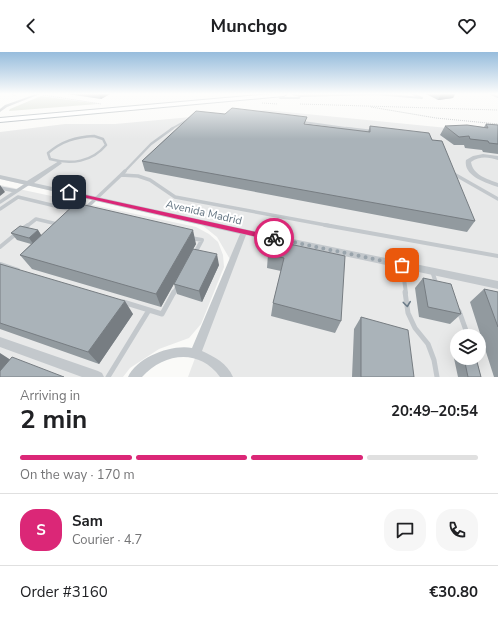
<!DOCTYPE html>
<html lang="en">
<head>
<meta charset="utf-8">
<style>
  :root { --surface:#fff; --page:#f6f6f6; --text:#202124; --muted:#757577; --line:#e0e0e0; --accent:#db2777 }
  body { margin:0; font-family:"Nunito Sans",sans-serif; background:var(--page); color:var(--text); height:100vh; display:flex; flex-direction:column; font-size:15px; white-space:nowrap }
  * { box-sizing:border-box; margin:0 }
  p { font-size:13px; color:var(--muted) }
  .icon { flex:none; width:22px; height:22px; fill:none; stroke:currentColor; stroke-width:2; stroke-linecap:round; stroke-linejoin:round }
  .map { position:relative; height:325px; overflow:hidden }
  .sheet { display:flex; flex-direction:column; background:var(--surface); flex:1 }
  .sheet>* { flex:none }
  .controls { position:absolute; left:450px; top:277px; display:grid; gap:8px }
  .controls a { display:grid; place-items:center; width:36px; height:36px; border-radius:50%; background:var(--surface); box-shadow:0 4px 16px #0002; font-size:20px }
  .pin { position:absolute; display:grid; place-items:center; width:34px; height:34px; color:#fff; margin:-17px; border-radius:8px; box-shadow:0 2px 6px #0006 }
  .courier { position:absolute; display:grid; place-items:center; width:40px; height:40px; margin:-20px; border:3px solid #db2777; border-radius:50%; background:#fff; color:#222; box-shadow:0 1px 5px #0007 }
  .overview em { font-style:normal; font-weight:700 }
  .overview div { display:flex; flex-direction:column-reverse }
  .overview { display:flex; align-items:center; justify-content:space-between; height:68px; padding:0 20px }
  h1 { font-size:26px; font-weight:700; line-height:30px }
  .bar { display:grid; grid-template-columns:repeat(4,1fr); gap:6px 4px; align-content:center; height:48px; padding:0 20px }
  .bar i { height:5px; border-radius:3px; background:var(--line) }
  .bar .active { background:var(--accent) }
  .bar p { grid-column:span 4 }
  .line { display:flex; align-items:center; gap:10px; padding:0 20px; border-top:1px solid var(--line) }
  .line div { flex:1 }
  .round { display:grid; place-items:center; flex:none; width:42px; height:42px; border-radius:16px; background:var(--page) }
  header { display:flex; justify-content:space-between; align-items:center; height:52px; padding:0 20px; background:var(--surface); font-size:18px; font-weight:700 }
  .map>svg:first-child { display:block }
</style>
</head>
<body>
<header><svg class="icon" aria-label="back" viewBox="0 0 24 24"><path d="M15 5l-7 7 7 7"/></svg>Munchgo<svg class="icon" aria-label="heart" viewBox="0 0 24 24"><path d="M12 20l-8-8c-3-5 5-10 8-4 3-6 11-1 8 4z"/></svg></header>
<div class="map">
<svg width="498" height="325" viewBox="0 0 498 325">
  <rect width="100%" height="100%" fill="#fafaf8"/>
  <path fill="#e8e9e9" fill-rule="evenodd" d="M266,58l232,23v244h-310l43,-116 -14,-24 -15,-12 -202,-46v-47l65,-8h50zM457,284h22v22h-22z
    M0,133l196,42 13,7 9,8 5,13 1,12 -23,57 -12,14 -30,11 -29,19 -7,9h-123z"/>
  <path fill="#dadfd7" d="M41,44l57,8 -89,7 1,-2z"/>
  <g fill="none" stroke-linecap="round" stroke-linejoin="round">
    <g stroke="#b3babf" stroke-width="2">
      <path id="secondary" d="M271,42h16l-3,2 -284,26v-4z"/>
    </g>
    <path stroke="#bbbfc2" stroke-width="1" stroke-dasharray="1 1" stroke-linecap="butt" d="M11,42l5,2
      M43,43l58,9
      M262,51l16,1
      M300,52l198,6
      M371,55l65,11 62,6"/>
    <path stroke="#c3c8cc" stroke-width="2" d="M491,42l7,3
      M300,44l76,-2 46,4 -9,-4
      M280,46h19l1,-2 -7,-2
      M303,70l50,7
      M171,77l16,-9"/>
    <path stroke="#c3c8cc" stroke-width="2.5" d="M346,76l26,3
      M94,84l9,3 3,6c-14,17 -35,20 -56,14l-2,-6c14,-12 28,-16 46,-17z
      M124,120l27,-28 22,-16"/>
    <path stroke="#c3c8cc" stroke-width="3.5" d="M454,122l44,25
      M121,123l4,-4
      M0,136l16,3
      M0,150l29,-19
      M0,157l18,-12 54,13
      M85,157l36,-34 17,1 12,4 25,17 156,29
      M27,174l9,-7 21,5"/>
    <path stroke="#c3c8cc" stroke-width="4" d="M325,173l173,31
      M22,177l6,-4
      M191,186l11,2 -7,13
      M0,195l17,-14
      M0,212l18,6
      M402,213l4,28
      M432,219l4,12
      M174,241l4,-8"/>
    <path stroke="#c3c8cc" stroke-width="5" d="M405,240l3,21 7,15 13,16 6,16 3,17
      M123,250l39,12 12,-22
      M459,259l9,25
      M108,325l41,-67"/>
    <path fill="#c3c8cc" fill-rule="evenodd" d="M36,42h4l-33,13 -7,5v-3l5,-4z
      M483,102l15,2v4c-10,-3 -18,-4 -27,2 2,13 16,17 27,21v4c-12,-4 -35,-11 -32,-27l7,-4z
      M59,109l3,2 -1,1 -27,19 210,46 254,52v8l-252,-54 -44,116c13,6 25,12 31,26h-13c-21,-29 -56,-24 -78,0h-14c9,-20 44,-33 64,-29l48,-114 -240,-55v-4l27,6z
      M0,285l98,34 4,2 2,4h-22l-82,-30z"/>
    <use href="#secondary" fill="#fff" fill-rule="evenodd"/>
  </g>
  <path fill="#929a9f" d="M67,42h43l-9,5z
    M426,42h29l-2,4 -15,2z
    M306,72l62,8 2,-6 62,14 43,81 -8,11 -322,-61 -3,-10z
    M486,72l12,1v29l-15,-2 -1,-2 -17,-2 -1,-3h-10l-14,-10 5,-9 39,1z
    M38,178l3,5 155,9 -3,5 26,16 -17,37 -25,-8 -3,-10 -13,23 -129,-38 -12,-14 11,-11 -14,-4 -6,-7z
    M280,190l61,79 -6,12 -64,-17 2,-13 8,-32 -14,-3 1,-14z
    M0,212l133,50 -34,50 -99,-35z
    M423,226l38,36 -11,10 -31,-7 -4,-29z
    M484,237l14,3v85h-4l-24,-75z
    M361,265l53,60h-62l2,-48z
    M457,293v13h19l5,19h-23l-6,-28z"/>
  <path fill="#777d82" d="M99,42h11l-9,5z
    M441,42h14l-2,4 -15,2z
    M0,133l5,7 -5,4z
    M38,178l5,8 -9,7 -5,-7z
    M193,178l3,14 -35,63 -5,-13z
    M217,202l2,11 -17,37 -3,-11z
    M125,249l8,13 -34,50 -11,-12z
    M0,301l14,9 -14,15z"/>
  <path fill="#aab3b9" stroke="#777d82" d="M232,56l75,9 -3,7 66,8v-6l59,7 3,7 10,1 33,80 -333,-60 54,-50 29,3z
    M486,72l12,1v19l-9,-1 -1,-2 -18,-2 -1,-3 -10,1 -14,-11 22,-1 21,3z
    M76,151l117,27 -37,64 -136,-39z
    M20,174l18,4 -9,8 -18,-5z
    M280,190l65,14 -4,65 -68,-18 11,-45 -16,-4z
    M193,197l24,5 -18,37 -25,-7z
    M0,212l125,37 -37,51 -88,-29z
    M423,226l28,6 10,30 -33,-7z
    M484,237l14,3v35z
    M361,265l47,13 6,47h-53z
    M12,305l52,20h-64v-6z
    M464,306h12l5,19h-13z"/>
  <defs><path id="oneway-chevron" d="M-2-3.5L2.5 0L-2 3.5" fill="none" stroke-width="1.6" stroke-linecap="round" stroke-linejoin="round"/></defs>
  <use stroke="#6a7a87" href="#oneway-chevron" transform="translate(407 252) rotate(83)"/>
  <linearGradient id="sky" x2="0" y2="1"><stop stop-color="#96bcdc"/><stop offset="0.48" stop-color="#fdfdfc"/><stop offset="1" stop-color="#fdfdfc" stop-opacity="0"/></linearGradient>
  <rect width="498" height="87" fill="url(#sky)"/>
  <path fill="#db2777" d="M67,139l207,45 3,2 -3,3 -205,-47h-2z"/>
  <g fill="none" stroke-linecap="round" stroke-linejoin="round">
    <path stroke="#99a4ac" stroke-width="4" stroke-dasharray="0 7.2" d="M274,186l128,27"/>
  </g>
  <g text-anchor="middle" stroke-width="4" stroke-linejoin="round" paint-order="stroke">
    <g font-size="11" fill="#657683" stroke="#fff">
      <text transform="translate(204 160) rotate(13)" y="4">Avenida Madrid</text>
    </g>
  </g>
</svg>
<div class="controls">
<a><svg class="icon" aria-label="layers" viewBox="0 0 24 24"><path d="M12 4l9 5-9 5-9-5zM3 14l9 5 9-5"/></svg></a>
</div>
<div class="pin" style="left:402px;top:213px;background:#ea580c"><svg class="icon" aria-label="bag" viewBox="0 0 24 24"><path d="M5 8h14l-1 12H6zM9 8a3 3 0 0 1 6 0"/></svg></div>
<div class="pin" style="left:69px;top:140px;background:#1f2937"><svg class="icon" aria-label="home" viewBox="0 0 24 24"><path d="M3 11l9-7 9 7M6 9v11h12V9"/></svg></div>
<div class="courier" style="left:274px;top:186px"><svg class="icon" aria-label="bike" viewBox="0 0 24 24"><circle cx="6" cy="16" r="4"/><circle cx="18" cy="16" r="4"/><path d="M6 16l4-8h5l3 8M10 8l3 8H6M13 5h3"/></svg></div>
</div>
<section class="sheet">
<div class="overview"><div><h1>2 min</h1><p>Arriving in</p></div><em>20:49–20:54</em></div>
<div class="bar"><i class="active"></i><i class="active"></i><i class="active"></i><i></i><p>On the way · 170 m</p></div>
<div class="line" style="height:72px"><b class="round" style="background:var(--accent);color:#fff">S</b><div><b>Sam</b><p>Courier · 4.7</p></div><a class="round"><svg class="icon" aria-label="chat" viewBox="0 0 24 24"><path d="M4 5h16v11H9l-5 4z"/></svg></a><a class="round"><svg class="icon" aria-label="phone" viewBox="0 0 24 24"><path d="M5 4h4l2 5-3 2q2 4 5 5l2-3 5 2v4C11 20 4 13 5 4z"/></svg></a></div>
<div class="line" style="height:52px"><div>Order #3160</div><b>€30.80</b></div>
</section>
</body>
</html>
